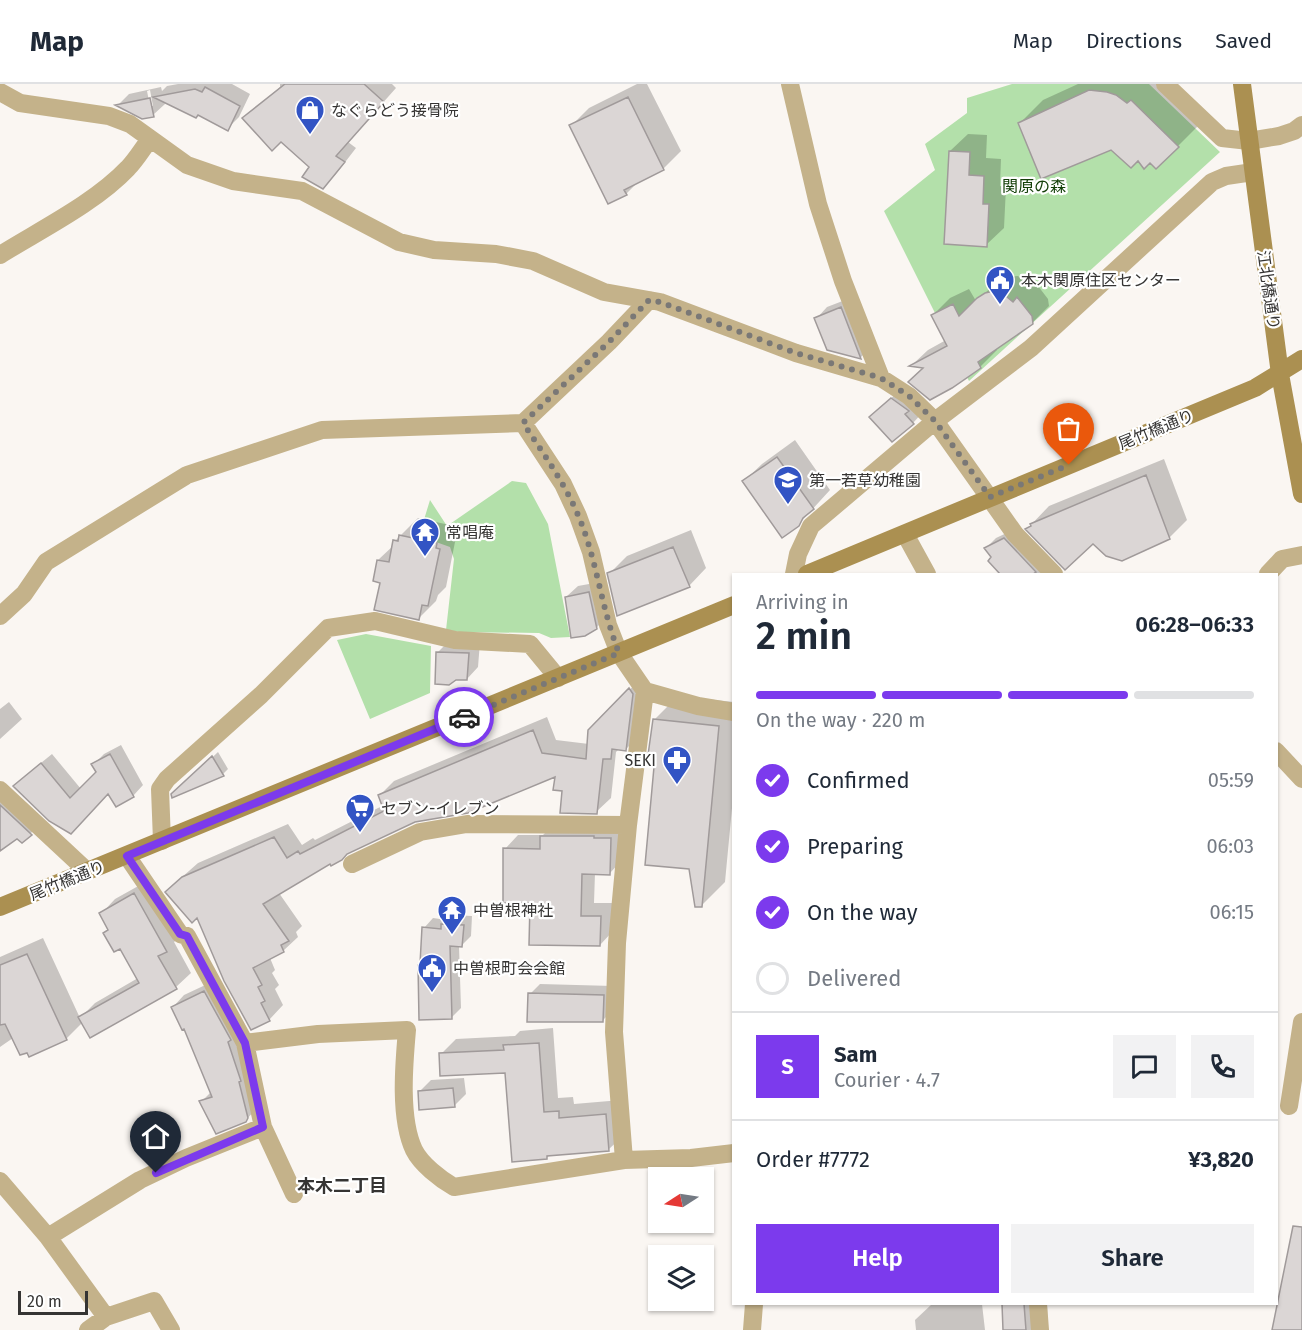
<!DOCTYPE html>
<html lang="en">
<head>
<meta charset="utf-8">
<style>
  :root { --surface:#fff; --page:#f2f2f3; --text:#1f2937; --muted:#747a83; --line:#e0e1e3; --accent:#7c3aed }
  body { margin:0; font-family:"Fira Sans","Noto Sans JP",sans-serif; background:var(--page); color:var(--text); height:100vh; display:flex; flex-direction:column; font-size:22px; white-space:nowrap }
  * { box-sizing:border-box; margin:0 }
  p { font-size:20px; color:var(--muted) }
  .icon { flex:none; width:33px; height:33px; fill:none; stroke:currentColor; stroke-width:2; stroke-linecap:round; stroke-linejoin:round }
  .map { position:relative; flex:1; overflow:hidden }
  .sheet { position:absolute; left:732px; top:489px; width:546px; height:732px; display:flex; flex-direction:column; background:var(--surface); border-radius:0px; box-shadow:0 2px 4px #0004 }
  .sheet>* { flex:none }
  .needle { width:39px; rotate:258deg }
  .controls { position:absolute; left:648px; top:1083px; display:grid; gap:12px }
  .controls a { display:grid; place-items:center; width:66px; height:66px; border-radius:0px; background:var(--surface); box-shadow:0 2px 4px #0004; font-size:30px }
  .scale { position:absolute; left:18px; bottom:15px; width:70px; box-sizing:border-box; padding-left:6px; border:3px solid #353433; border-top:0; font-size:16px; line-height:21px; white-space:nowrap; color:#353433; -webkit-text-stroke:4px #fff; paint-order:stroke }
  .pin { position:absolute; display:grid; place-items:center; width:51px; height:51px; color:#fff; margin:-62px -26px; border-radius:50% 50% 50% 0; rotate:-45deg; box-shadow:0 0 6px #0007 }
  .pin .icon { rotate:45deg }
  .courier { position:absolute; display:grid; place-items:center; width:60px; height:60px; margin:-30px; border:4px solid #7c3aed; border-radius:50%; background:#fff; color:#222; box-shadow:0 2px 8px #0007 }
  .summary em { font-style:normal; font-weight:600 }
  .summary div { display:flex; flex-direction:column-reverse }
  .summary { display:flex; align-items:center; justify-content:space-between; height:102px; padding:0 24px }
  h1 { font-size:39px; font-weight:600; line-height:45px }
  .bar { display:grid; grid-template-columns:repeat(4,1fr); gap:9px 6px; align-content:center; height:72px; padding:0 24px }
  .bar i { height:8px; border-radius:4px; background:var(--line) }
  .bar .active { background:var(--accent) }
  .bar p { grid-column:span 4 }
  .line { display:flex; align-items:center; gap:15px; padding:0 24px; border-top:2px solid var(--line) }
  .line div { flex:1 }
  .round { display:grid; place-items:center; flex:none; width:63px; height:63px; border-radius:0px; background:var(--page) }
  ol { padding:0 24px; list-style:none }
  li { display:flex; align-items:center; gap:18px; height:66px }
  li p { margin-inline-start:auto }
  li .icon { padding:6px; border-radius:50%; background:var(--accent); color:#fff; stroke-width:4 }
  li:last-child { color:var(--muted) }
  li i { width:33px; height:33px; border:3px solid var(--line); border-radius:50% }
  .cta { display:flex; gap:12px; margin-top:auto; padding:12px 24px }
  .cta a { flex:1; height:69px; border-radius:0px; background:var(--accent); color:#fff; font-size:24px; font-weight:600; line-height:69px; text-align:center }
  .cta a+a { background:var(--page); color:var(--text) }
  header { display:flex; align-items:center; gap:36px; box-sizing:border-box; height:84px; padding:0 30px; background:var(--surface); border-bottom:2px solid var(--line) }
  header strong { font-size:28px }
  nav { display:flex; gap:33px; margin-inline-start:auto; font-size:21px }
  .map>svg:first-child { display:block }
</style>
</head>
<body>
<header>
<strong>Map</strong>
<nav><a>Map</a><a>Directions</a><a>Saved</a></nav>
</header>
<div class="map">
<svg width="1302" height="1246" viewBox="0 0 1302 1246">
  <rect width="100%" height="100%" fill="#faf6f2"/>
  <path fill="#b3e0aa" d="M1012,0h137l71,68 -251,229 -85,-170 51,-41 -10,-26 42,-31v-15z
    M512,397l14,2 22,41 22,113 -19,1 -12,-5 -80,-1 -13,-2 8,-71 -4,-12 -31,-11 11,-36 17,26z
    M366,550l65,12 -1,47 -60,26 -33,-79z"/>
  <path fill="#0003" fill-rule="evenodd" d="M178,0h54l18,10 -11,23 -12,12 -29,-15 -34,-13 1,3 -12,11 -35,-10 11,-11 32,-7 1,4 5,-5zM150,6l3,16h-3l-3,-15z
    M280,0h112l4,4 -48,54 8,6 -20,26 -13,14 -12,-21 -30,-27 -37,-22 36,-31z
    M637,0h10l34,67 -18,18 -24,12 -13,13 -55,-68 18,-18z
    M1078,0h83l40,39 -23,23 -28,15 -12,-2 -27,-11 -91,-25 23,-23z
    M968,50l19,1 -1,23 15,1 -1,27 6,1 -2,41 -18,17 -36,-94z
    M1018,192l12,10 5,-4 13,17 1,7 -17,17 -36,25 1,2 -17,17h-55l-13,-2 16,-15 18,-10 -13,-25 17,-17 19,-9 7,12 27,-24z
    M853,213l19,49 -11,11 -33,-8 -12,-30 11,-12z
    M903,303l21,24 -11,12 -30,-17z
    M795,356l35,50 -32,35 -54,-44 18,-17z
    M1164,375l23,61 -17,17 -48,22 -29,-17 -66,-13 22,-23z
    M418,434l36,8 -1,5 4,1 -11,55 -8,8 -2,6 -17,17 -37,-36 -4,-22 16,-15 1,-4z
    M1015,445l43,45h-56l-12,-13 3,-4 -7,-9 10,-10z
    M691,446l15,38 -17,18 -80,-12 18,-18z
    M600,498l8,34 -12,12 -30,-31 12,-11z
    M449,557l31,1 -2,25 -11,12 -29,-27z
    M644,591l-4,60 -14,14 -6,-1 -4,4 -5,46 -15,14 -32,-23 -7,-15 -142,46 -67,32 -69,41 23,33 -6,6 2,5 -15,14 -13,7 5,12 -3,3 7,12 -4,4 8,16 -14,15 -88,-142 17,-15 90,-39 14,21 11,-7 2,2 69,-35 -4,-10 14,-14 153,-64 9,23 33,4 1,-13z
    M678,612l56,6v85l-9,95 -24,24 -44,-151 -3,-35z
    M9,618l13,17 -22,20v-30z
    M121,661l22,40 -10,11 -24,-4 -28,30 -56,-46 27,-22 29,35 17,-17 -5,-7 11,-11z
    M218,668l10,17 -5,5 -50,21z
    M0,703l41,37 -19,17 -5,-4 -17,8z
    M555,739l69,2 -1,34 -13,14h-15l-1,30h20l-1,28 -13,14 -68,-43 -27,-53 13,-14h25z
    M149,796l31,56 -6,6 17,31 -15,14 -86,49 -7,-14 -17,17 -53,-1 -13,9v-90l43,-19 37,80 15,-15 43,-25 -37,-64 14,-15z
    M452,831l20,1 -1,20 -10,10h-2l2,62 -10,10 -29,-55 2,-35 9,-10 14,2z
    M216,896l41,128 -12,13 -44,-19 10,-10 -26,-65 -12,-20 11,-12z
    M540,900l73,2 -1,25 -10,10 -72,-27z
    M553,944l5,70 15,-1 1,7 47,-4 3,35 -15,14 -59,6 -4,3 -39,-87 -66,-17 15,-15 59,-3 5,-5z
    M464,994l2,16 -12,12 -35,-14 12,-12z
    M932,1220h50l3,26h-69l-1,-10z
    M1004,1220h43l1,26h-43z"/>
  <path fill="#dbd6d5" stroke="#a09a9a" stroke-width="1.5" d="M285,0h79l20,18 -48,54 9,6 -22,27 -21,-12 7,-10 -28,-25 -9,9 -30,-33z
    M205,3l35,19 -12,25 -30,-16 -2,3 -43,-21 42,-8 7,3z
    M1089,6l18,2 9,3 11,8 4,-3 48,47 -23,22 -6,-6 -6,6 -6,-8 -7,7 -20,-18 -70,29 -23,-56z
    M628,13l36,73 -40,20 3,5 -19,9 -39,-79z
    M150,14l4,19 -12,2 -27,-14z
    M949,67l21,1 -1,23 15,1 -1,28h6l-2,43 -43,-3z
    M994,207l7,1 12,10 4,-5 15,19 1,8 -55,38 3,6 -29,20 -22,12 -22,-18 15,-14 -14,-2 38,-20 -16,-31 22,-11 6,12 18,-18 8,-5z
    M841,223l20,52 -34,-9 -13,-32z
    M891,314l18,13 -4,3 9,10 -22,18 -23,-25z
    M777,373l37,52 -11,9 -4,8 -17,12 -40,-57z
    M1146,391l24,64 -48,22 -16,-5 -13,-12 -28,26 -40,-41 6,-3 -1,-2z
    M399,451l38,8 -1,5 4,1 -12,57 -6,-1 -3,15 -45,-10 6,-27 -7,-2 4,-21 12,2 4,-22 5,1z
    M1004,454l32,34 -3,2h-33l-12,-13 3,-4 -7,-9z
    M673,463l17,40 -73,29 -10,-43z
    M589,508l8,37 -12,7 -14,2 -6,-41z
    M436,568l33,1 -2,27h-11l-7,5 -14,-1z
    M629,604l4,6 -7,57 -14,-2 -1,10h-8l-6,55 -37,-1 2,-22 -9,-1 2,-13 -87,36 -53,9 -68,32 -5,6 -11,6 -1,-2 -67,40 26,37 -8,4 3,7 -31,16 9,17 -4,2 7,14 -4,2 9,18 -19,9 -27,-49 -27,-63 -5,5 -27,-31 17,-15 92,-40 13,21 11,-7 2,3 84,-43 -6,-16 155,-65 9,23 44,6 2,-29z
    M653,635l66,7 -17,181h-7l-6,-38 -44,-4 10,-109 -7,-1z
    M110,670l24,43 -18,10 -8,-13 -37,40 -22,-13 -36,-35 28,-23 29,35 26,-26 -5,-8z
    M212,672l12,20 -52,22 -1,-4z
    M0,721l32,30 -10,8 -5,-4 -17,12z
    M540,752h54v2h17l-1,37 -28,-1 -1,42h20l-1,30 -71,-1 1,-42h-27v-55l37,1z
    M134,809l33,59 -9,4 19,33 -87,49 -12,-21 61,-34 -19,-34 -6,3 -11,-19 5,-3 -9,-17z
    M441,840l23,1 -2,22 -12,-1 2,73 -33,1 -1,-55 2,-1 2,-37 19,2z
    M27,870l40,86 -38,17 -2,-4 -7,2 -15,-31 -5,1v-60z
    M204,907l27,49 -3,2 13,39 -2,1 9,36 -2,4 -30,12 -17,-33 13,-4 -28,-68 -2,1 -11,-23z
    M528,909l76,2 -1,27h-76z
    M539,959l5,69 15,-1v7l47,-4 3,37 -62,5v3l-35,3 -7,-89 -65,3 -1,-23 65,-3 -1,-5z
    M453,1004l2,19 -36,3 -1,-19z
    M1293,1142l9,1v103h-30z
    M1002,1220h22l2,26h-23z"/>
  <g fill="none" stroke-linecap="round" stroke-linejoin="round">
    <path stroke="#c4b28a" stroke-width="18" d="M790,0l28,120 25,77 38,97
      M1165,0l57,54 27,3 30,-5 15,-5 8,-6
      M0,8l20,11 89,13 21,8 57,41 46,16 69,10 97,51 35,8 62,4 37,7 71,31 56,10 136,51 85,25 28,18 26,25 80,113 39,40
      M0,171c40,-25 95,-52 128,-87 8,-8 15,-20 22,-29
      M523,339l86,-81 40,-42
      M905,450l22,40
      M794,490l4,-20 13,-28 124,-105 96,-73 181,-166 14,-6 27,-4
      M1268,490l14,-15 20,-4
      M0,532l24,-22 22,-32 141,-87 135,-45 201,-7 40,61 15,32 13,36 17,73 11,28 26,38 -17,134 -11,118 -3,89 10,128
      M645,607l53,15 36,6
      M1276,667l26,28
      M0,706l87,81
      M162,757l-2,-52 7,-10 94,-84 67,-67 47,-7 80,19 75,4 28,34
      M127,772l53,78 7,2 58,107 18,84 31,67
      M352,780l68,-32 47,-8 161,1
      M245,959l73,-9 89,-4c-3,34 -8,88 7,120 7,14 26,29 40,37l170,-27 67,-2 43,-5
      M1289,1022l13,-84
      M0,1097l48,56 58,80
      M48,1153l92,-57 46,-22 77,-31
      M1038,1220l2,26
      M88,1246l18,-13 48,-16 17,29
      M752,1246l2,-26"/>
    <path stroke="#ab9051" stroke-width="18" d="M1242,0l38,290 22,120
      M807,490l448,-186 47,-29
      M0,823l734,-302"/>
  </g>
  <g fill="none" stroke-linecap="round" stroke-linejoin="round">
    <path stroke="#7a7876" stroke-width="6" stroke-dasharray="0 10.8" d="M464,633l155,-64c-18,-45 -22,-94 -41,-138 -14,-33 -35,-62 -55,-92l86,-81 40,-42 11,2 136,51 85,25 28,18 26,25 55,76 79,-32"/>
    <path stroke="#7c3aed" stroke-width="8" d="M156,1089l107,-46 -18,-84 -58,-107 -7,-2 -53,-78 337,-139"/>
  </g>
  <defs>
    <g id="shop-pin" transform="scale(1.5)"><path d="M0 17L-7.5 6A9.5 9.5 0 1 1 7.5 6Z" fill="#3254c4" stroke="#fff"/><path d="M-5-2.5h2.3a2.7 3.5 0 0 1 5.4 0H5L5.5 6h-11ZM-1.5-2.5h3a1.5 2.3 0 0 0-3 0Z" fill="#fff"/></g>
    <g id="civic-pin" transform="scale(1.5)"><path d="M0 17L-7.5 6A9.5 9.5 0 1 1 7.5 6Z" fill="#3254c4" stroke="#fff"/><path d="M-.6-6.5H3V-4.5H.6V-3L4-1V1h2V6H-6V1h2V-1L-.6-3ZM-1.2 2.5V6h2.4V2.5Z" fill="#fff"/></g>
    <g id="school-pin" transform="scale(1.5)"><path d="M0 17L-7.5 6A9.5 9.5 0 1 1 7.5 6Z" fill="#3254c4" stroke="#fff"/><path d="M0-5L7-2L0 1L-7-2ZM-4 1L0 2.5L4 1V4Q0 6-4 4Z" fill="#fff"/></g>
    <g id="temple-pin" transform="scale(1.5)"><path d="M0 17L-7.5 6A9.5 9.5 0 1 1 7.5 6Z" fill="#3254c4" stroke="#fff"/><path d="M0-6L5-2H3V0L6.5 2.5H4V6H1.5V3h-3V6H-4V2.5H-6.5L-3 0V-2H-5Z" fill="#fff"/></g>
    <g id="pharmacy-pin" transform="scale(1.5)"><path d="M0 17L-7.5 6A9.5 9.5 0 1 1 7.5 6Z" fill="#3254c4" stroke="#fff"/><path d="M-2-6h4v4h4v4h-4v4h-4v-4h-4v-4h4Z" fill="#fff"/></g>
    <g id="supermarket-pin" transform="scale(1.5)"><path d="M0 17L-7.5 6A9.5 9.5 0 1 1 7.5 6Z" fill="#3254c4" stroke="#fff"/><path d="M-6-5.5h2.5l.6 2H6L4.5 2H-2.5L-4.4-4H-6ZM-1.5 3.2a1.3 1.3 0 1 0 .1 0ZM3 3.2a1.3 1.3 0 1 0 .1 0Z" fill="#fff"/></g>
  </defs>
  <g fill-rule="evenodd">
    <use href="#shop-pin" x="310" y="26"/>
    <use href="#civic-pin" x="1000" y="196"/>
    <use href="#school-pin" x="788" y="396"/>
    <use href="#temple-pin" x="425" y="448"/>
    <use href="#pharmacy-pin" x="677" y="676"/>
    <use href="#supermarket-pin" x="360" y="724"/>
    <use href="#temple-pin" x="452" y="826"/>
    <use href="#civic-pin" x="432" y="884"/>
  </g>
  <g text-anchor="middle" stroke-width="4.5" stroke-linejoin="round" paint-order="stroke">
    <g font-size="16" fill="#353433" stroke="#fff" text-anchor="start">
      <text x="331" y="32">なぐらどう接骨院</text>
      <text x="1021" y="202">本木関原住区センター</text>
      <text x="809" y="402">第一若草幼稚園</text>
      <text x="446" y="454">常唱庵</text>
      <text x="656" y="682" text-anchor="end">SEKI</text>
      <text x="381" y="730">セブン-イレブン</text>
      <text x="473" y="832">中曽根神社</text>
      <text x="453" y="890">中曽根町会会館</text>
    </g>
    <g font-size="16" fill="#144009" stroke="#fff">
      <text x="1034" y="108">関原の森</text>
    </g>
    <g font-size="16" fill="#353433" stroke="#fff">
      <text transform="translate(1269 206) rotate(82)" y="6">江北橋通り</text>
      <text transform="translate(1156 345) rotate(-22)" y="6">尾竹橋通り</text>
      <text transform="translate(67 796) rotate(-22)" y="6">尾竹橋通り</text>
    </g>
    <g font-size="18" font-weight="bold" fill="#353433" stroke="#fff">
      <text x="342" y="1108">本木二丁目</text>
    </g>
  </g>
</svg>
<div class="controls">
<a><svg class="needle" viewBox="-14 -14 28 28"><path d="M0-13l5 13h-10z" fill="#e53935"/><path d="M0 13l5-13h-10z" fill="#747a83"/></svg></a>
<a><svg class="icon" aria-label="layers" viewBox="0 0 24 24"><path d="M12 4l9 5-9 5-9-5zM3 14l9 5 9-5"/></svg></a>
</div>
<div class="scale">20 m</div>
<div class="pin" style="left:1069px;top:381px;background:#ea580c"><svg class="icon" aria-label="bag" viewBox="0 0 24 24"><path d="M5 8h14l-1 12H6zM9 8a3 3 0 0 1 6 0"/></svg></div>
<div class="pin" style="left:156px;top:1089px;background:#1f2937"><svg class="icon" aria-label="home" viewBox="0 0 24 24"><path d="M3 11l9-7 9 7M6 9v11h12V9"/></svg></div>
<div class="courier" style="left:464px;top:633px"><svg class="icon" aria-label="car" viewBox="0 0 24 24"><path d="M5 17H2v-5l4-1 3-4h7l3 4 3 1v5h-3M9 17h6M6 11h13"/><circle cx="7" cy="17" r="2"/><circle cx="17" cy="17" r="2"/></svg></div>
<section class="sheet">
<div class="summary"><div><h1>2 min</h1><p>Arriving in</p></div><em>06:28–06:33</em></div>
<div class="bar"><i class="active"></i><i class="active"></i><i class="active"></i><i></i><p>On the way · 220 m</p></div>
<ol>
<li><svg class="icon" aria-label="check" viewBox="0 0 24 24"><path d="M5 12l5 5 9-10"/></svg>Confirmed<p>05:59</p></li>
<li><svg class="icon" aria-label="check" viewBox="0 0 24 24"><path d="M5 12l5 5 9-10"/></svg>Preparing<p>06:03</p></li>
<li><svg class="icon" aria-label="check" viewBox="0 0 24 24"><path d="M5 12l5 5 9-10"/></svg>On the way<p>06:15</p></li>
<li><i></i>Delivered</li>
</ol>
<div class="line" style="height:108px"><b class="round" style="background:var(--accent);color:#fff">S</b><div><b>Sam</b><p>Courier · 4.7</p></div><a class="round"><svg class="icon" aria-label="chat" viewBox="0 0 24 24"><path d="M4 5h16v11H9l-5 4z"/></svg></a><a class="round"><svg class="icon" aria-label="phone" viewBox="0 0 24 24"><path d="M5 4h4l2 5-3 2q2 4 5 5l2-3 5 2v4C11 20 4 13 5 4z"/></svg></a></div>
<div class="line" style="height:78px"><div>Order #7772</div><b>¥3,820</b></div>
<div class="cta"><a>Help</a><a>Share</a></div>
</section>
</div>
</body>
</html>
